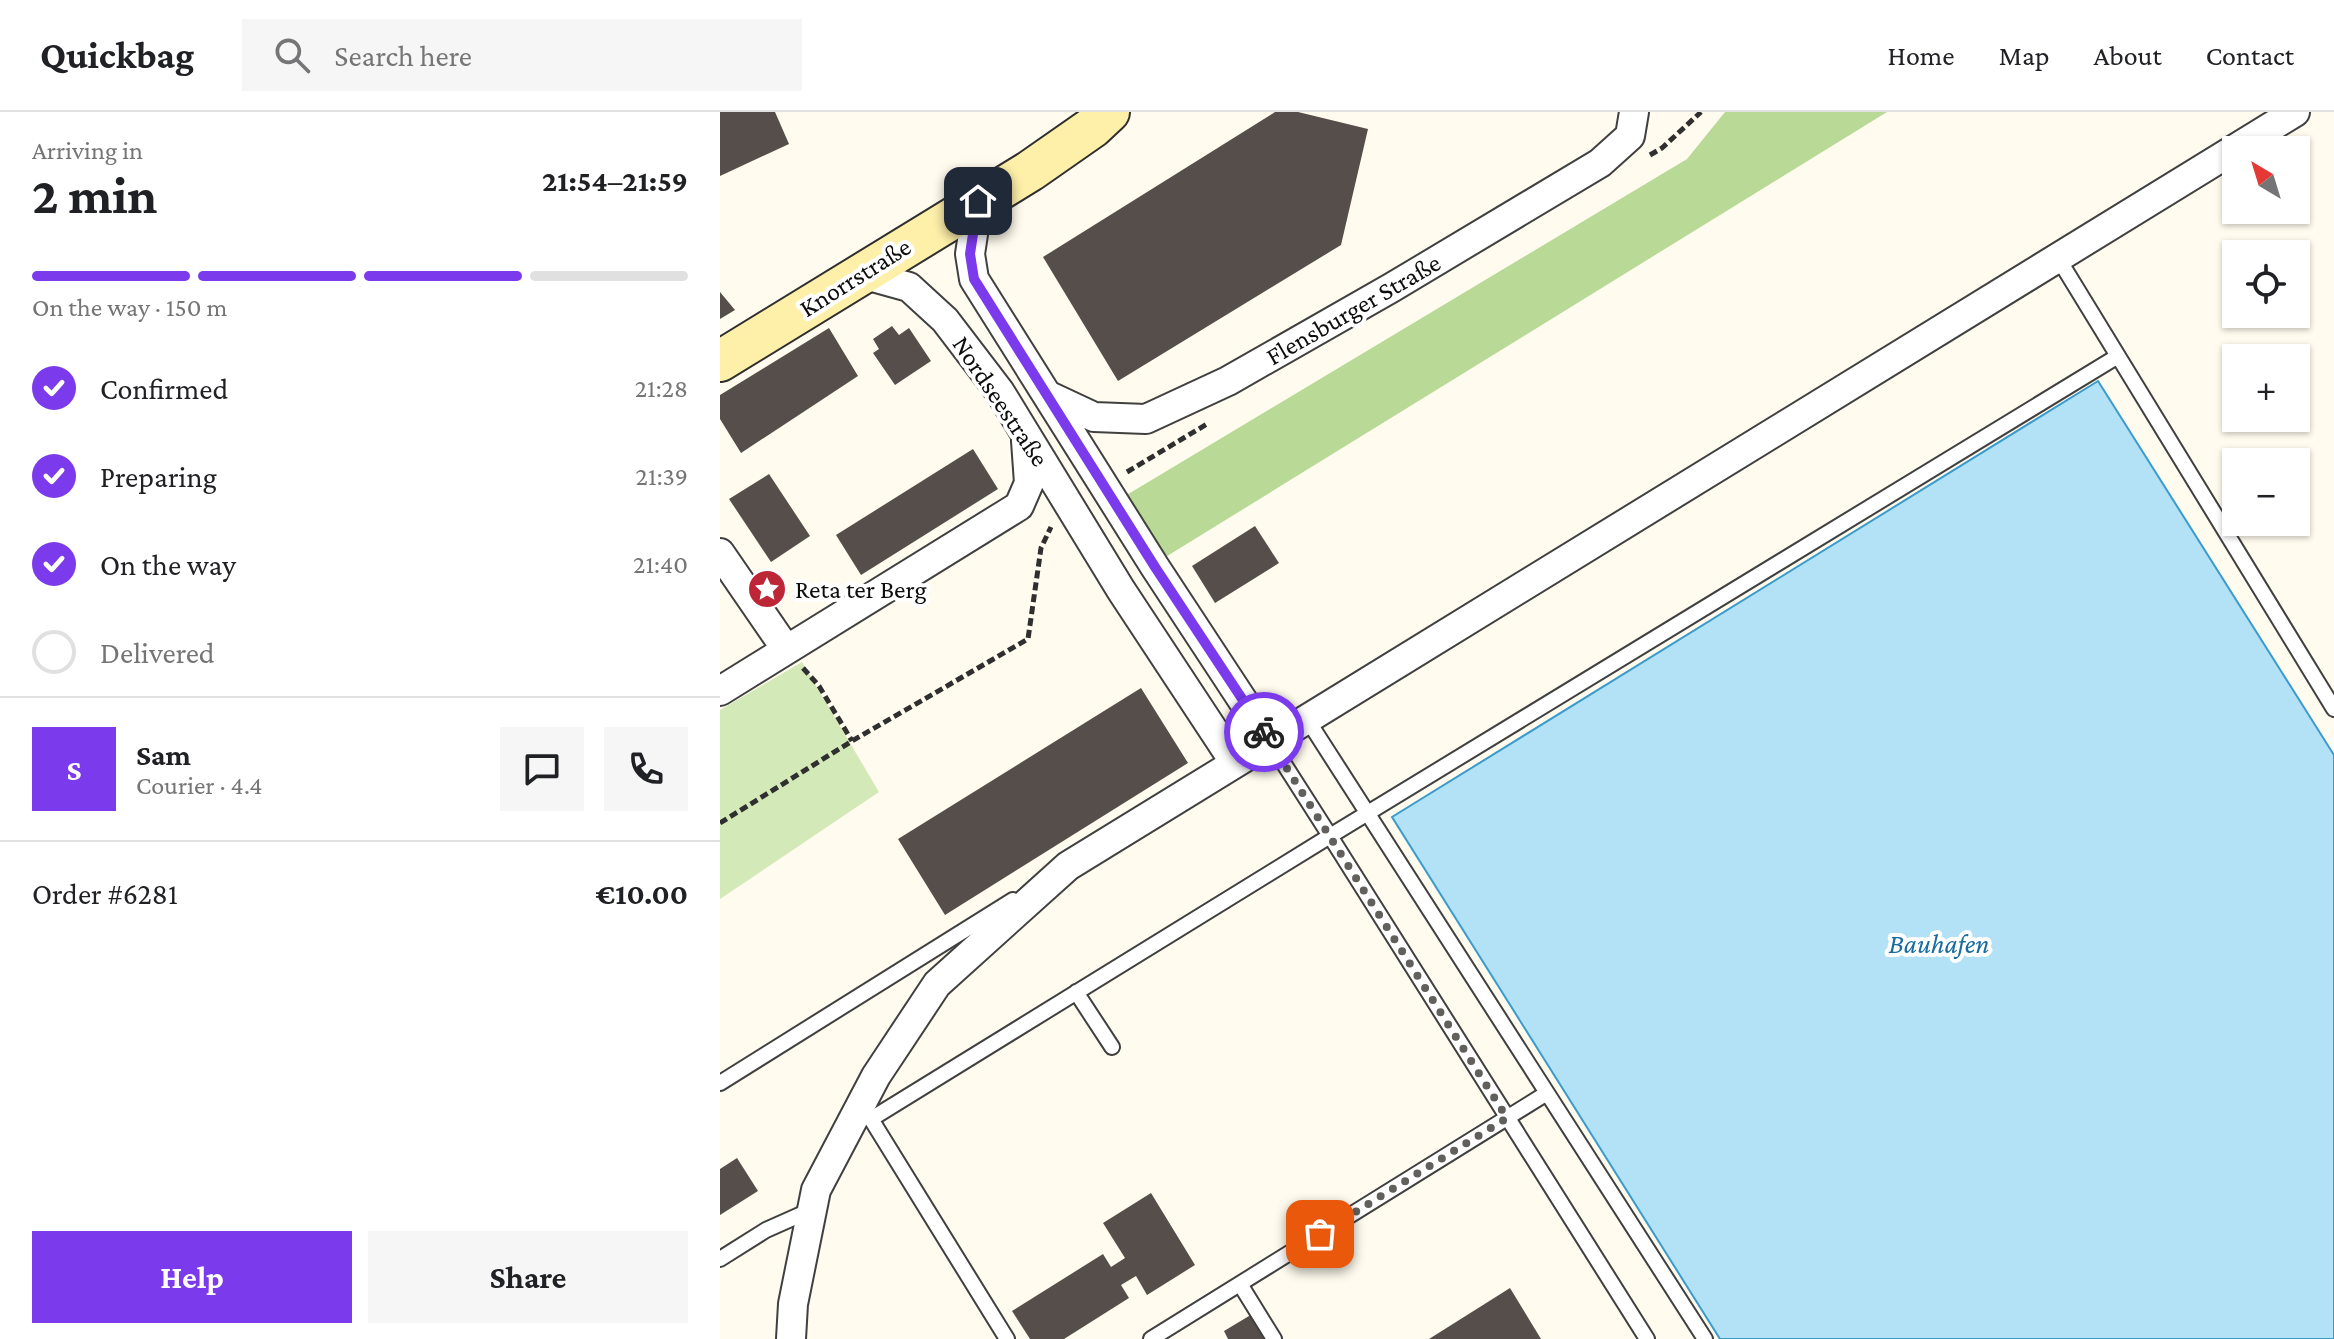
<!DOCTYPE html>
<html lang="en">
<head>
<meta charset="utf-8">
<style>
  :root { --surface:#fff; --page:#f6f6f6; --text:#202124; --muted:#757577; --line:#e0e0e0; --accent:#7c3aed }
  body { margin:0; font-family:"Crimson Pro",serif; background:var(--page); color:var(--text); height:100vh; display:flex; flex-direction:column; font-size:30px; white-space:nowrap }
  * { box-sizing:border-box; margin:0 }
  p { font-size:26px; color:var(--muted) }
  .icon { flex:none; width:44px; height:44px; fill:none; stroke:currentColor; stroke-width:2; stroke-linecap:round; stroke-linejoin:round }
  .map { position:relative; flex:1; overflow:hidden }
  .drawer { display:flex; flex-direction:column; background:var(--surface); width:720px }
  .drawer>* { flex:none }
  .needle { width:52px; rotate:322deg }
  .fabs { position:absolute; left:1502px; top:24px; display:grid; gap:16px }
  .fabs a { display:grid; place-items:center; width:88px; height:88px; border-radius:0px; background:var(--surface); box-shadow:0 2px 6px #0004; font-size:40px }
  .pin { position:absolute; display:grid; place-items:center; width:68px; height:68px; color:#fff; margin:-34px; border-radius:16px; box-shadow:0 4px 12px #0006 }
  .courier { position:absolute; display:grid; place-items:center; width:80px; height:80px; margin:-40px; border:6px solid #7c3aed; border-radius:50%; background:#fff; color:#222; box-shadow:0 2px 10px #0007 }
  .head em { font-style:normal; font-weight:700 }
  .head div { display:flex; flex-direction:column-reverse }
  .head { display:flex; align-items:center; justify-content:space-between; height:136px; padding:0 32px }
  h1 { font-size:52px; font-weight:700; line-height:60px }
  .bar { display:grid; grid-template-columns:repeat(4,1fr); gap:12px 8px; align-content:center; height:96px; padding:0 32px }
  .bar i { height:10px; border-radius:6px; background:var(--line) }
  .bar .selected { background:var(--accent) }
  .bar p { grid-column:span 4 }
  .line { display:flex; align-items:center; gap:20px; padding:0 32px; border-top:2px solid var(--line) }
  .line div { flex:1 }
  .round { display:grid; place-items:center; flex:none; width:84px; height:84px; border-radius:0px; background:var(--page) }
  ol { padding:0 32px; list-style:none }
  li { display:flex; align-items:center; gap:24px; height:88px }
  li p { margin-inline-start:auto }
  li .icon { padding:8px; border-radius:50%; background:var(--accent); color:#fff; stroke-width:4 }
  li:last-child { color:var(--muted) }
  li i { width:44px; height:44px; border:4px solid var(--line); border-radius:50% }
  .primary-button { display:flex; gap:16px; margin-top:auto; padding:16px 32px }
  .primary-button a { flex:1; height:92px; border-radius:0px; background:var(--accent); color:#fff; font-size:32px; font-weight:700; line-height:92px; text-align:center }
  .primary-button a+a { background:var(--page); color:var(--text) }
  header { display:flex; align-items:center; gap:48px; box-sizing:border-box; height:112px; padding:0 40px; background:var(--surface); border-bottom:2px solid var(--line) }
  header strong { font-size:38px }
  nav { display:flex; gap:44px; margin-inline-start:auto; font-size:28px }
  .search { width:560px; height:72px; background:var(--page); display:flex; align-items:center; gap:20px; box-sizing:border-box; padding:0 28px; border-radius:0px; color:var(--muted); font-size:30px }
  main { display:flex; flex:1; min-height:0 }
  .map>svg:first-child { display:block }
</style>
</head>
<body>
<header>
<strong>Quickbag</strong>
<div class="search"><svg class="icon" aria-label="search" viewBox="0 0 24 24"><circle cx="10" cy="10" r="6"/><path d="M15 15l6 6"/></svg>Search here</div>
<nav><a>Home</a><a>Map</a><a>About</a><a>Contact</a></nav>
</header>
<main>
<section class="drawer">
<div class="head"><div><h1>2 min</h1><p>Arriving in</p></div><em>21:54–21:59</em></div>
<div class="bar"><i class="selected"></i><i class="selected"></i><i class="selected"></i><i></i><p>On the way · 150 m</p></div>
<ol>
<li><svg class="icon" aria-label="check" viewBox="0 0 24 24"><path d="M5 12l5 5 9-10"/></svg>Confirmed<p>21:28</p></li>
<li><svg class="icon" aria-label="check" viewBox="0 0 24 24"><path d="M5 12l5 5 9-10"/></svg>Preparing<p>21:39</p></li>
<li><svg class="icon" aria-label="check" viewBox="0 0 24 24"><path d="M5 12l5 5 9-10"/></svg>On the way<p>21:40</p></li>
<li><i></i>Delivered</li>
</ol>
<div class="line" style="height:144px"><b class="round" style="background:var(--accent);color:#fff">S</b><div><b>Sam</b><p>Courier · 4.4</p></div><a class="round"><svg class="icon" aria-label="chat" viewBox="0 0 24 24"><path d="M4 5h16v11H9l-5 4z"/></svg></a><a class="round"><svg class="icon" aria-label="phone" viewBox="0 0 24 24"><path d="M5 4h4l2 5-3 2q2 4 5 5l2-3 5 2v4C11 20 4 13 5 4z"/></svg></a></div>
<div class="line" style="height:104px"><div>Order #6281</div><b>€10.00</b></div>
<div class="primary-button"><a>Help</a><a>Share</a></div>
</section>
<div class="map">
<svg width="1614" height="1227" viewBox="0 0 1614 1227">
  <rect width="100%" height="100%" fill="#fffbee"/>
  <path fill="#d4e9b8" d="M82,550l77,130 -159,107v-189z"/>
  <path fill="#b9da97" d="M1005,0h162l-723,446 -39,-62 562,-337z"/>
  <path fill="#b3e1f6" stroke="#3a9bcd" stroke-width="2" d="M1378,269l236,374v584h-614l-328,-522z"/>
  <path fill="#564e4a" d="M0,0h55l14,32 -69,32z
    M555,0h23l70,17 -27,116 -223,136 -75,-124z
    M0,180l15,18 -15,9z
    M172,214l7,9 10,-7 22,33 -36,24 -22,-32 6,-4 -6,-10z
    M109,216l29,48 -117,77 -21,-34v-24z
    M253,337l25,40 -137,86 -25,-40z
    M49,362l41,62 -39,26 -42,-63z
    M535,414l24,37 -64,40 -23,-37z
    M421,576l47,75 -243,152 -47,-76z
    M17,1046l21,33 -38,24v-46z
    M431,1081l44,72 -48,30 -11,-19 -15,9 8,13 -65,41h-34l-18,-28 91,-57 8,13 14,-9 -22,-35z
    M790,1176l31,51h-112z
    M539,1198l17,29h-48l-4,-8z"/>
  <g fill="none" stroke-linecap="round" stroke-linejoin="round">
    <g stroke="#404040" stroke-width="18">
      <path id="lane" d="M1338,146l276,451
        M587,607l398,620
        M356,880l36,55
        M0,971l293,-183
        M0,1147l46,-29 45,-20
        M520,1172l34,55
        M287,1227l-136,-220 459,-283 -60,-94
        M431,1227l396,-246
        M927,1227l-317,-503 788,-480"/>
    </g>
    <g stroke="#404040" stroke-width="32">
      <path id="street" d="M258,89l-8,53 4,25 181,288 115,175
        M142,162l47,13 36,33 55,72 121,198 114,173
        M327,283l47,22 52,2 82,-38 163,-93 209,-125 30,-27 4,-24
        M0,441l66,96
        M0,579l299,-185 10,-23 -3,-42
        M71,1227l2,-35 23,-114 60,-114 61,-92 131,-118 1227,-754"/>
    </g>
    <g stroke="#2f2f2f" stroke-width="44">
      <path id="secondary" d="M0,249l310,-190 63,-44 16,-15"/>
    </g>
    <path stroke="#2f2f2f" stroke-width="5" stroke-dasharray="8 4" stroke-linecap="butt" d="M930,43l12,-7 39,-36
      M407,360l80,-48
      M83,556l16,18 33,55
      M0,711l132,-82 176,-102 13,-91 10,-21"/>
    <use href="#lane" stroke="#fff" stroke-width="14"/>
    <use href="#street" stroke="#fff" stroke-width="28"/>
    <use href="#secondary" stroke="#fef0a9" stroke-width="40"/>
  </g>
  <g fill="none" stroke-linecap="round" stroke-linejoin="round">
    <path stroke="#62605c" stroke-width="8" stroke-dasharray="0 14.4" d="M544,620l243,386 -187,116"/>
    <path stroke="#7c3aed" stroke-width="10" d="M258,89l-8,53 4,25 181,288 109,165"/>
  </g>
  <defs>
    <g id="sight-disc" transform="scale(2)"><circle r="9.5" fill="#bd2636" stroke="#fff"/><path d="M0-6L1.8-2.2L6-1.7L2.9 1.2L3.7 5.4L0 3.3L-3.7 5.4L-2.9 1.2L-6-1.7L-1.8-2.2Z" fill="#fff"/></g>
  </defs>
  <g fill-rule="evenodd">
    <use href="#sight-disc" x="47" y="477"/>
  </g>
  <g text-anchor="middle" stroke-width="8" stroke-linejoin="round" paint-order="stroke">
    <g font-size="26" fill="#0d0d0d" stroke="#fff">
      <text transform="translate(135 165) rotate(-32)" y="9">Knorrstraße</text>
      <text transform="translate(633 197) rotate(-30)" y="9">Flensburger Straße</text>
      <text transform="translate(281 289) rotate(56)" y="9">Nordseestraße</text>
    </g>
    <g font-size="26" fill="#0d0d0d" stroke="#fff" text-anchor="start">
      <text x="75" y="486">Reta ter Berg</text>
    </g>
    <g font-size="28" font-style="italic" fill="#176b9f" stroke="#fff">
      <text x="1219" y="841">Bauhafen</text>
    </g>
  </g>
</svg>
<div class="fabs">
<a><svg class="needle" viewBox="-14 -14 28 28"><path d="M0-13l5 13h-10z" fill="#e53935"/><path d="M0 13l5-13h-10z" fill="#757577"/></svg></a>
<a><svg class="icon" aria-label="locate" viewBox="0 0 24 24"><circle cx="12" cy="12" r="6"/><path d="M12 2v4M12 18v4M2 12h4M18 12h4"/></svg></a>
<a>+</a>
<a>−</a>
</div>
<div class="pin" style="left:600px;top:1122px;background:#ea580c"><svg class="icon" aria-label="bag" viewBox="0 0 24 24"><path d="M5 8h14l-1 12H6zM9 8a3 3 0 0 1 6 0"/></svg></div>
<div class="pin" style="left:258px;top:89px;background:#1f2937"><svg class="icon" aria-label="home" viewBox="0 0 24 24"><path d="M3 11l9-7 9 7M6 9v11h12V9"/></svg></div>
<div class="courier" style="left:544px;top:620px"><svg class="icon" aria-label="bike" viewBox="0 0 24 24"><circle cx="6" cy="16" r="4"/><circle cx="18" cy="16" r="4"/><path d="M6 16l4-8h5l3 8M10 8l3 8H6M13 5h3"/></svg></div>
</div>
</main>
</body>
</html>
